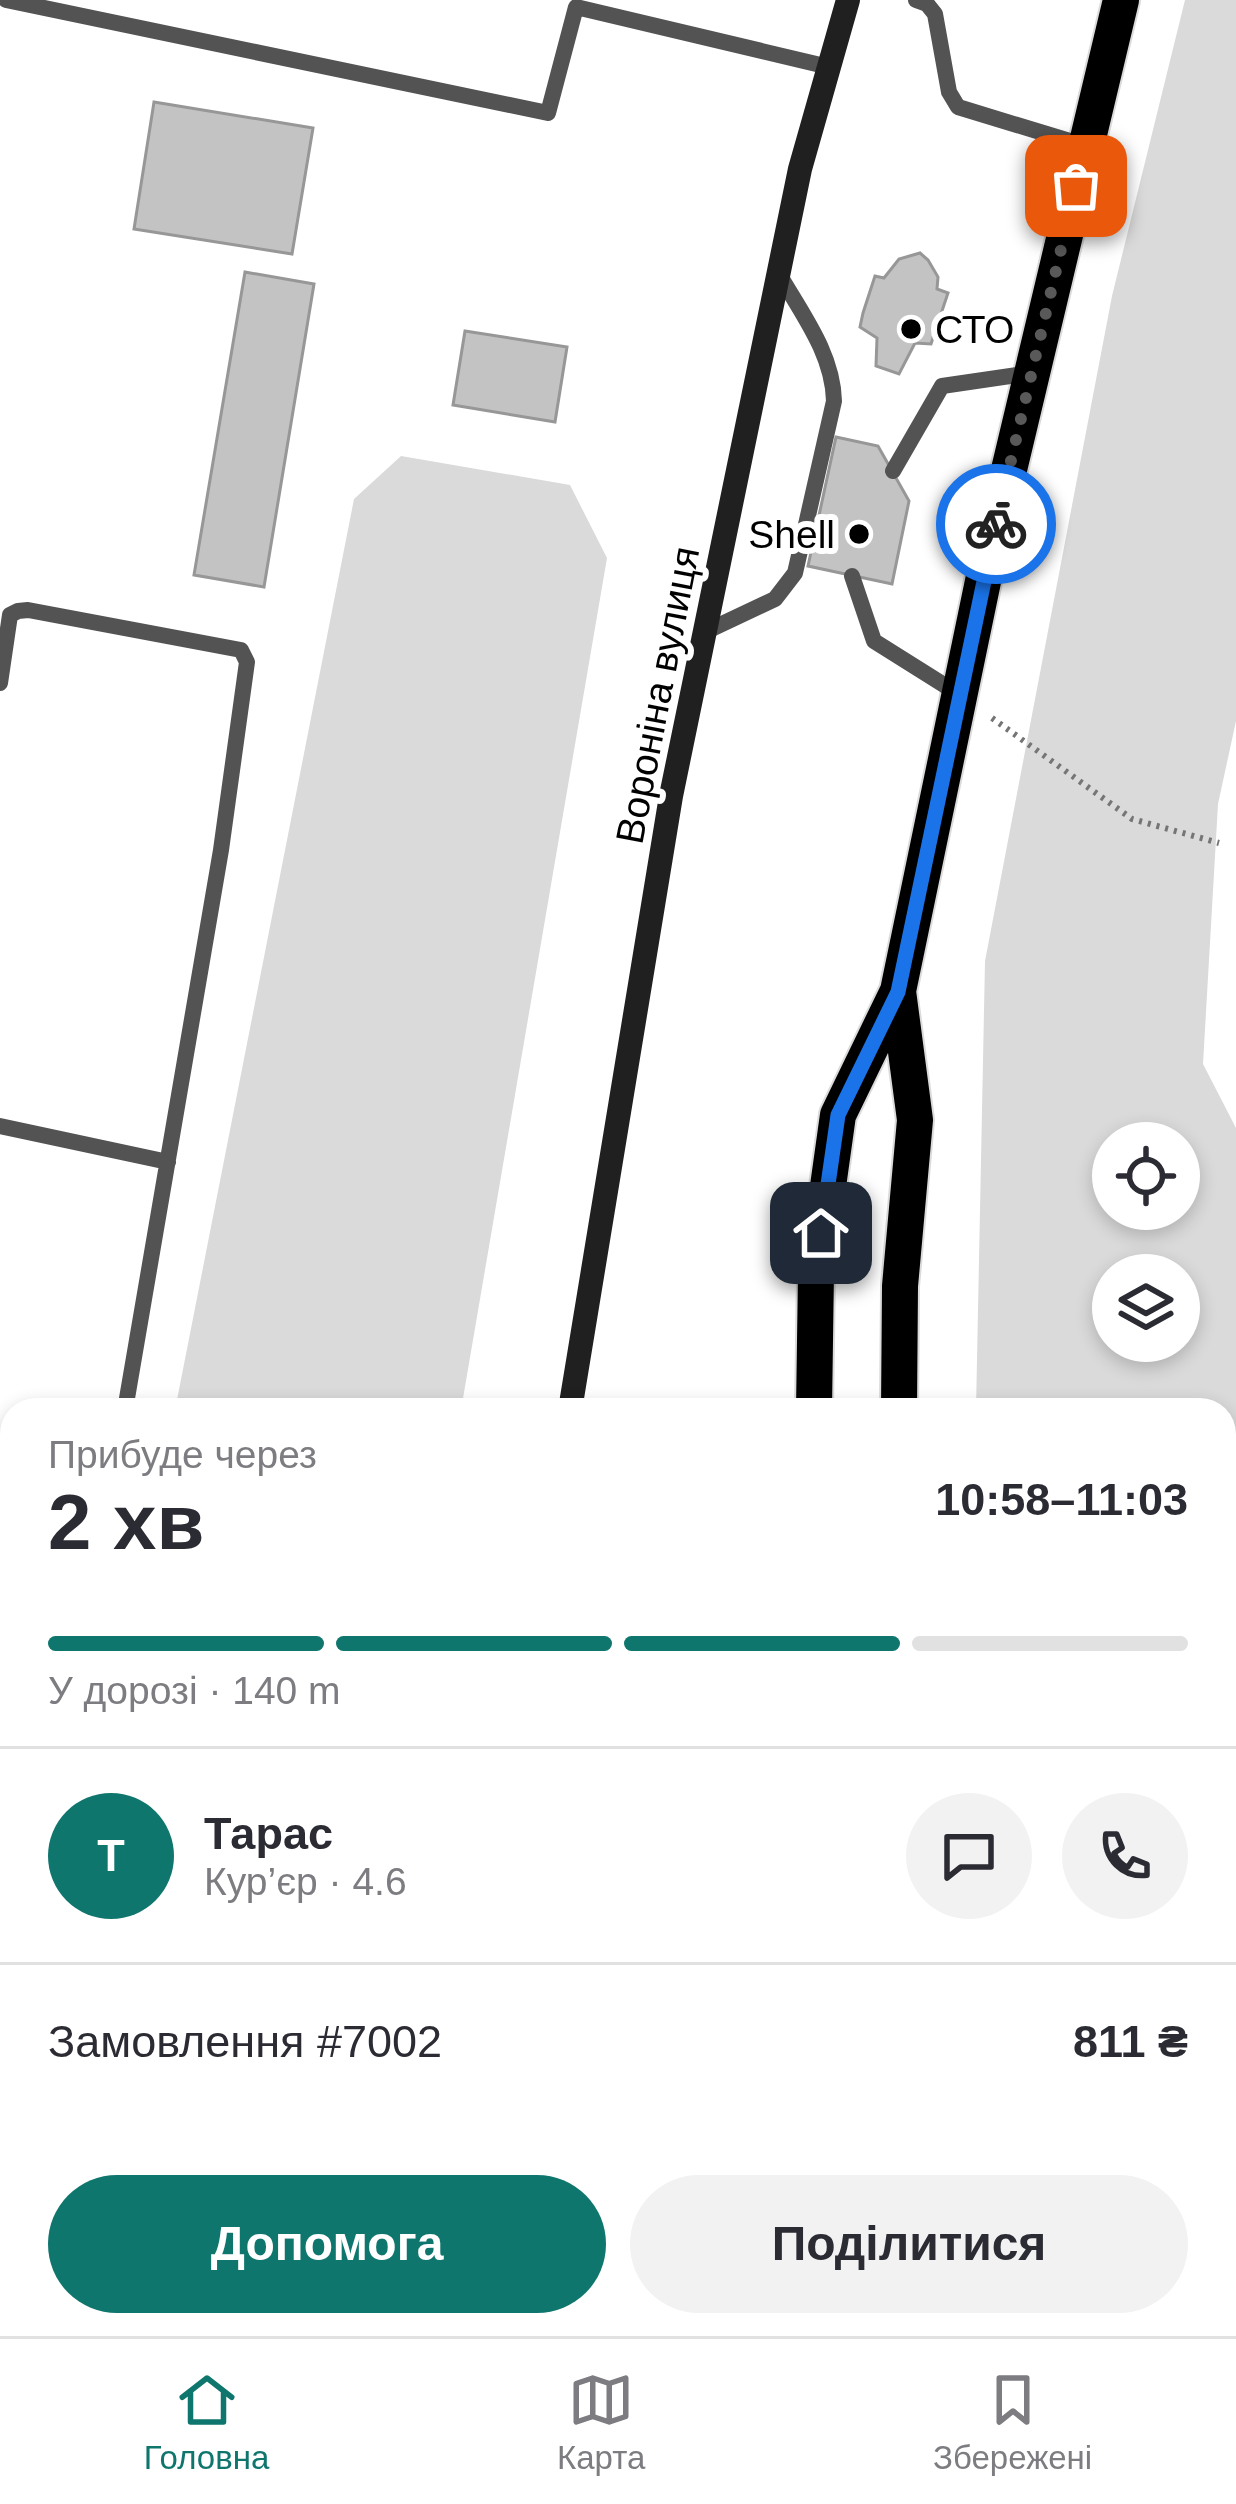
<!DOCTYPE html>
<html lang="uk">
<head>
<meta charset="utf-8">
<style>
  :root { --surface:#fff; --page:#f2f2f3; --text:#2b2b33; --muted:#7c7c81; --line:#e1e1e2; --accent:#0f766e }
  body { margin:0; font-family:Arial,sans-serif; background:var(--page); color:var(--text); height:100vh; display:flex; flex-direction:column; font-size:45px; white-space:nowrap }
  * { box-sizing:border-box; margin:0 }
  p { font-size:39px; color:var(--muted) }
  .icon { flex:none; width:66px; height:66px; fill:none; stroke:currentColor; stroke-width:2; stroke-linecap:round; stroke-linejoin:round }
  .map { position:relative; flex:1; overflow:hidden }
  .sheet { position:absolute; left:0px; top:1398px; width:1236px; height:939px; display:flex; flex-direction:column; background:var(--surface); border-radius:36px 36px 0 0; box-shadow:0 6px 18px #0003 }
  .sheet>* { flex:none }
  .fabs { position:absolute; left:1092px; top:1122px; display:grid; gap:24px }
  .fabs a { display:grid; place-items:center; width:108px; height:108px; border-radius:50%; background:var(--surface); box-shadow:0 6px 18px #0003; font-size:60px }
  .pin { position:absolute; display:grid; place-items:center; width:102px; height:102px; color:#fff; margin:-51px; border-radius:24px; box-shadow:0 6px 18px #0006 }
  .courier { position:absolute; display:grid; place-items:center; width:120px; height:120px; margin:-60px; border:9px solid #1a73e8; border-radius:50%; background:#fff; color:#222; box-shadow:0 3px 15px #0007 }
  .headline em { font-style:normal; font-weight:700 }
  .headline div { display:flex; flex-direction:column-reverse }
  .headline { display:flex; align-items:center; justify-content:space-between; height:204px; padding:0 48px }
  h1 { font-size:78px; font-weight:700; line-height:90px }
  .bar { display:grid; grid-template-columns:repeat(4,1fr); gap:18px 12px; align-content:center; height:144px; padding:0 48px }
  .bar i { height:15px; border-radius:9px; background:var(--line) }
  .bar .current { background:var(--accent) }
  .bar p { grid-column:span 4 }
  .line { display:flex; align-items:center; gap:30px; padding:0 48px; border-top:3px solid var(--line) }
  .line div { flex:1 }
  .round { display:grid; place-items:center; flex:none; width:126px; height:126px; border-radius:63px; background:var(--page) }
  .cta { display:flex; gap:24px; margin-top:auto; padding:24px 48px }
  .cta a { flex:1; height:138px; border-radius:72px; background:var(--accent); color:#fff; font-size:48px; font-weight:700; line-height:138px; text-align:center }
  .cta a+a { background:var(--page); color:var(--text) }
  .tabs { display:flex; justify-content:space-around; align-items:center; height:168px; border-top:3px solid var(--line); background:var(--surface); font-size:33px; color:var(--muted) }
  .tabs a { display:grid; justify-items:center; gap:6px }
  .tabs .current { color:var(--accent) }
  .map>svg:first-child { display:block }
</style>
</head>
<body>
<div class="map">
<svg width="1236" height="2336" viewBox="0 0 1236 2336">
  <rect width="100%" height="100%" fill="#fff"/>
  <path fill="#dadada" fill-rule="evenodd" d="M1185,0h51v721l-18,83 -15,260 33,64v996l-12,-6v-708h-248l9,-449 127,-665zM1179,1143v66h-66v-66zM1179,1275v66h-66v-66z
    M401,456l169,29 37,73 -146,852h-286l179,-911z
    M0,1600l12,3v397l-12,-3z
    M1224,2295l12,2v39h-144l3,-11h129z"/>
  <path fill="#c3c3c3" stroke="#979797" stroke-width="3" d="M154,102l159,26 -21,126 -158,-25z
    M920,253l8,7 10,17 -1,12 11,4 -17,51 -16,-1 -16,31 -23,-8 1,-28 -17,-11 3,-14 12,-37 9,2 15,-19z
    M245,272l69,12 -50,303 -70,-12z
    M465,331l102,16 -12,75 -102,-17z
    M836,437l42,9 31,55 -17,83 -84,-18z
    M0,2198l12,15v72l-12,10z"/>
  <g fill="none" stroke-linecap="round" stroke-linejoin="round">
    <g stroke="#dbdbdb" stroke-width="34">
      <path id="primary" d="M1224,2216l12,-1"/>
    </g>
    <g stroke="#dbdbdb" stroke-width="40">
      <path id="highway" d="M898,991l17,129 -15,166 -1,124
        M814,1410l2,-138 22,-157 60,-124 89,-429 134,-562
        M846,2325v11
        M916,2325l1,11
        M560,2336l50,-8 76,-3 26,11"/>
    </g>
    <path stroke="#757575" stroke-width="6" stroke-dasharray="3 6" stroke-linecap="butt" d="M992,718l140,101 87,24
      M4,1966l8,-26"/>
    <path stroke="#535353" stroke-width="16" d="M6,0l542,113 28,-106 253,60
      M916,0l11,4 8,10 14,78 9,15 128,39
      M893,471l49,-85 89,-13
      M852,576l22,65 86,54
      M705,632l70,-33 20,-26 39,-172c-1,-47 -32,-87 -55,-127
      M0,683l10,-68 8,-4 10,-1 213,40 6,12 -26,188 -96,560
      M0,1126l168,36
      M0,1558l12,3"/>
    <path stroke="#202020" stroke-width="24" d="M570,1410l101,-614 129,-627 48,-169
      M0,2026l12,2
      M444,2325l2,11
      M402,2336l7,-11
      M527,2336l19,-11"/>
    <use href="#primary" stroke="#000" stroke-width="30"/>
    <use href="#highway" stroke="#000" stroke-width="36"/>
  </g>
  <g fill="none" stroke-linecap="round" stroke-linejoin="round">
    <path stroke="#595959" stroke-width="12" stroke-dasharray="0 21.6" d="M996,524l80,-338"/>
    <path stroke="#1a73e8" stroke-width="15" d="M821,1233l17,-118 60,-123 98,-468"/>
  </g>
  <g fill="#000" stroke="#fff" stroke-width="4.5">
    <circle cx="911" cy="329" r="12"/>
    <circle cx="859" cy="534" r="12"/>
  </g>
  <g text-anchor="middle" stroke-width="12" stroke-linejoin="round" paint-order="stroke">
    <g font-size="39" fill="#000" stroke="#fff" text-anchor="start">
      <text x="935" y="343">СТО</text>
      <text x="835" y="548" text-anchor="end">Shell</text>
    </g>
    <g font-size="39" fill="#000" stroke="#fff">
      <text transform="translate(657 695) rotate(-79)" y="14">Вороніна вулиця</text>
    </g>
  </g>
</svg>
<div class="fabs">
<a><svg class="icon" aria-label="locate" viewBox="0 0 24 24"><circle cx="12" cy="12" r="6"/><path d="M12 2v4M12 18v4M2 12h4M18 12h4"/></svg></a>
<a><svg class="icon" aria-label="layers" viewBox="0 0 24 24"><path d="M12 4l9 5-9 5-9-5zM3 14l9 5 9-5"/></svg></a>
</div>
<div class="pin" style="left:1076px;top:186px;background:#ea580c"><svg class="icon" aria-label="bag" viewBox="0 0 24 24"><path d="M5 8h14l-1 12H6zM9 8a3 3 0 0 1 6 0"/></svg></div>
<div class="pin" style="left:821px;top:1233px;background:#1f2937"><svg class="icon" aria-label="home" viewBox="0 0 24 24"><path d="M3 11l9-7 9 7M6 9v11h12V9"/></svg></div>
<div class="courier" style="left:996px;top:524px"><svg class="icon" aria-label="bike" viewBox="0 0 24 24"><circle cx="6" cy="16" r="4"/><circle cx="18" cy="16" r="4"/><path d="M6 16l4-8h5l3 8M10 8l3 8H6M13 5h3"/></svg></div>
<section class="sheet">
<div class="headline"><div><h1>2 хв</h1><p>Прибуде через</p></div><em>10:58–11:03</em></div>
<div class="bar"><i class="current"></i><i class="current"></i><i class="current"></i><i></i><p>У дорозі · 140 m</p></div>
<div class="line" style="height:216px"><b class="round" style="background:var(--accent);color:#fff">Т</b><div><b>Тарас</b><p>Кур’єр · 4.6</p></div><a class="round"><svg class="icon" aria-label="chat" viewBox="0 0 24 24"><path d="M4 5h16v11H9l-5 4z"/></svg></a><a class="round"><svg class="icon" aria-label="phone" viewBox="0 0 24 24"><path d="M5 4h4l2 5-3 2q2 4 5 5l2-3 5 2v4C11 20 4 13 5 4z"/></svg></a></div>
<div class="line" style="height:156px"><div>Замовлення #7002</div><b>811 ₴</b></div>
<div class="cta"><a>Допомога</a><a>Поділитися</a></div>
</section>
</div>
<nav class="tabs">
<a class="current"><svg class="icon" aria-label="home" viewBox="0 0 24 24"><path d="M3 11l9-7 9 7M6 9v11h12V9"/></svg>Головна</a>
<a><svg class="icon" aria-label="map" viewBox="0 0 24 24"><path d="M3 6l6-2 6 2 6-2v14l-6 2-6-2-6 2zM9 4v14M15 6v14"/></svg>Карта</a>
<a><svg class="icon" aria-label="saved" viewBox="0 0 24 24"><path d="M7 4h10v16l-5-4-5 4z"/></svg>Збережені</a>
</nav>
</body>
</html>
